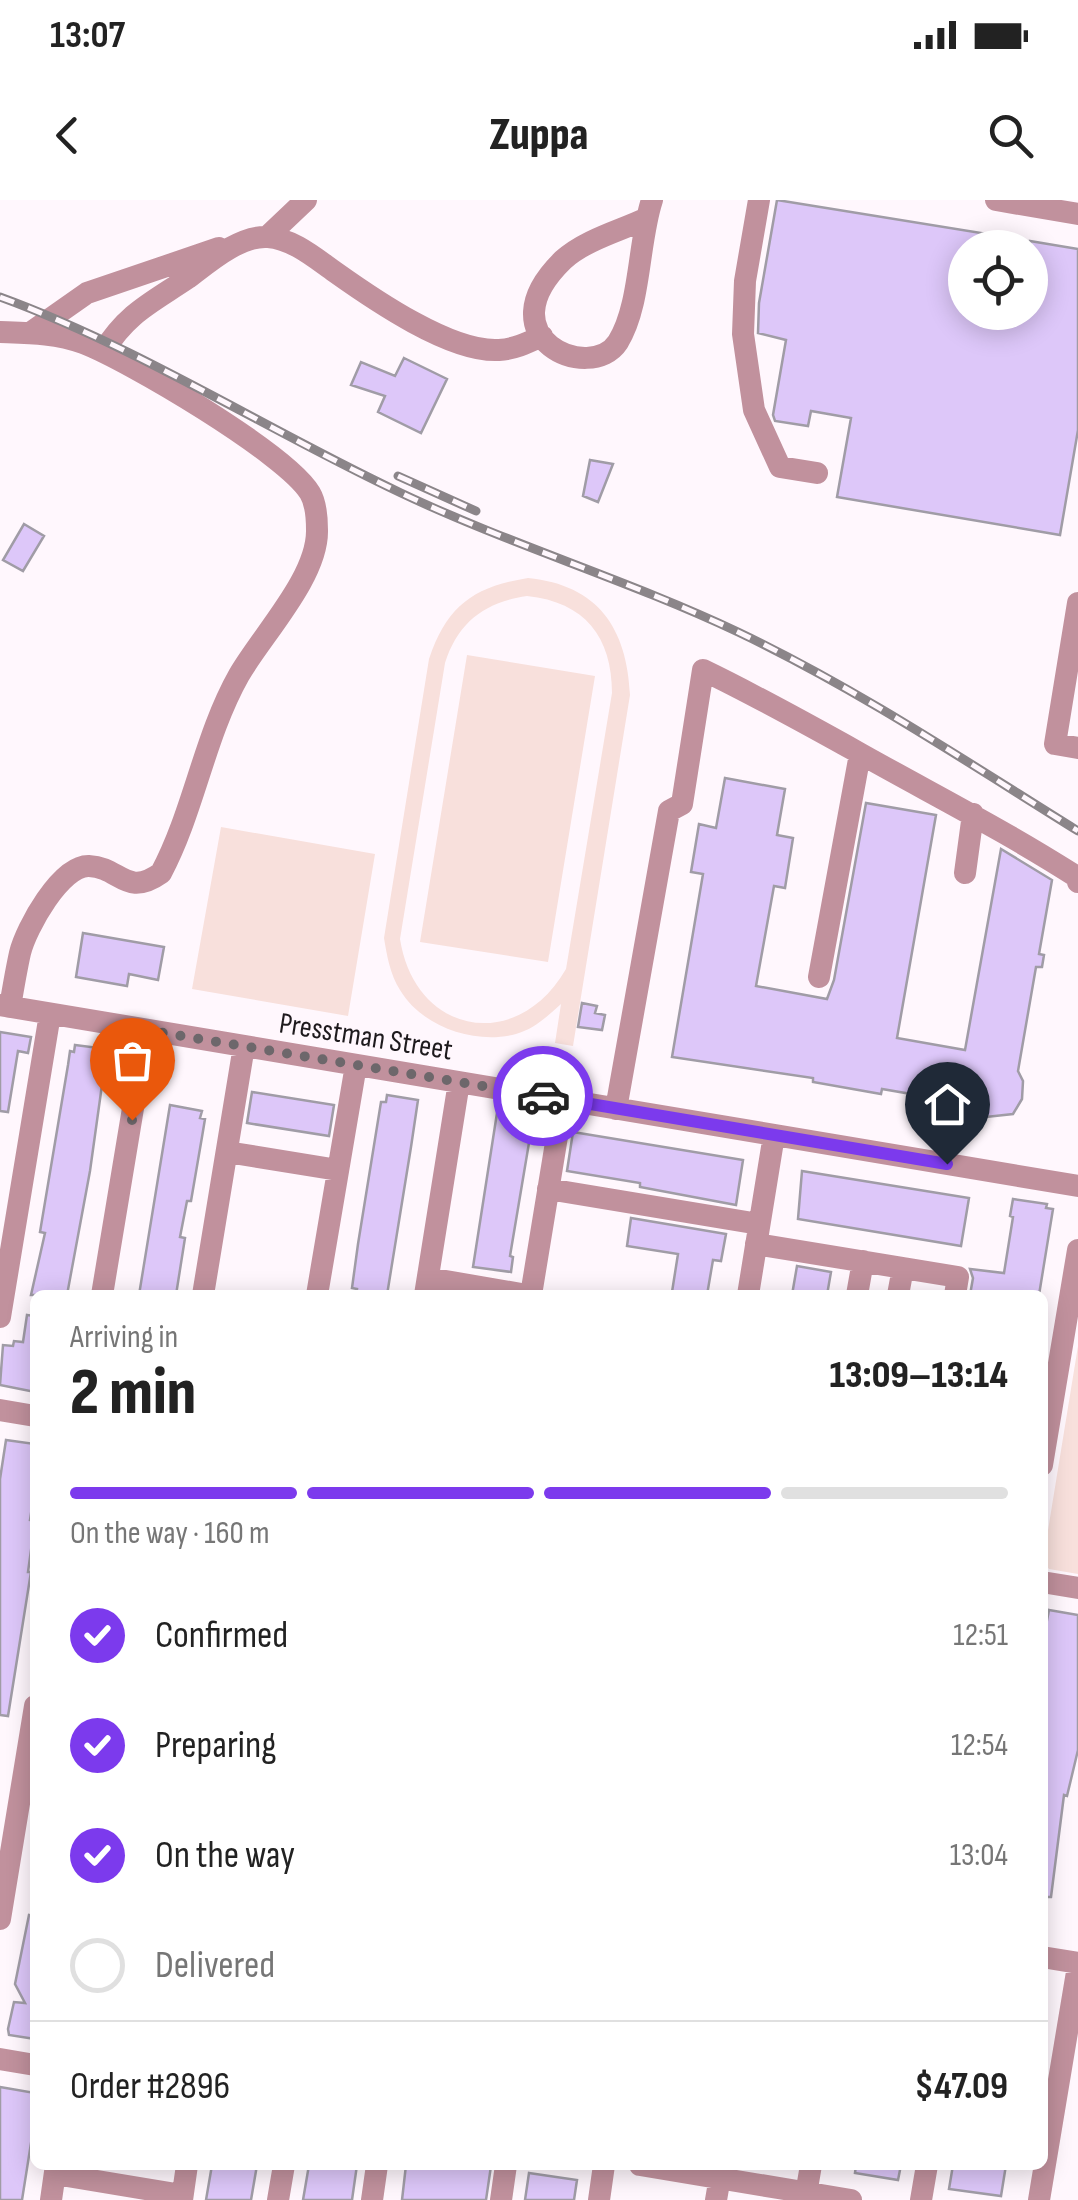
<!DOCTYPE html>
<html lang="en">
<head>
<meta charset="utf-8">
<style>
  :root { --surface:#fff; --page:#f6f6f6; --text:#222; --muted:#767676; --line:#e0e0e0; --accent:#7c3aed }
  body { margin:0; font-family:"Sofia Sans Condensed",sans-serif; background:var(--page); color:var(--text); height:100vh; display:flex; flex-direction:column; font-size:38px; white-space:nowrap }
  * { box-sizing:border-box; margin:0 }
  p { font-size:32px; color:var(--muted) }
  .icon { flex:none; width:55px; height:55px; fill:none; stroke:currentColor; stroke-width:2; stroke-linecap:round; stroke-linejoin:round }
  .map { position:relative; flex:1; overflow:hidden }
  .drawer { position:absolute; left:30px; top:1090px; width:1018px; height:880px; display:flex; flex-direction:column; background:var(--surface); border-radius:15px; box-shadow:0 5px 25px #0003 }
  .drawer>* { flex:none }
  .buttons { position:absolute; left:948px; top:30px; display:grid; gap:20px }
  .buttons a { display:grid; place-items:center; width:100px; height:100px; border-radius:50%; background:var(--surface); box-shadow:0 5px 25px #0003; font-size:50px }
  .pin { position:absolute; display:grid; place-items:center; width:85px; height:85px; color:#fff; margin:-102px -42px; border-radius:50% 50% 50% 0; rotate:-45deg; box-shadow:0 0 10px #0007 }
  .pin .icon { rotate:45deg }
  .courier { position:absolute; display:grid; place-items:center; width:100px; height:100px; margin:-50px; border:8px solid #7c3aed; border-radius:50%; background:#fff; color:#222; box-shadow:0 2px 12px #0007 }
  .headline em { font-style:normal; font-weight:800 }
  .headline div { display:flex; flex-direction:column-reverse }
  .headline { display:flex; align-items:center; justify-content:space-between; height:170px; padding:0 40px }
  h1 { font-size:65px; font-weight:800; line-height:75px }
  .bar { display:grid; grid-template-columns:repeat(4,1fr); gap:15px 10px; align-content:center; height:120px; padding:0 40px }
  .bar i { height:12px; border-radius:8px; background:var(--line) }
  .bar .on { background:var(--accent) }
  .bar p { grid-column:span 4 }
  .line { display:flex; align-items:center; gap:25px; padding:0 40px; border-top:2px solid var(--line) }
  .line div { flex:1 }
  ol { padding:0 40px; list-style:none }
  li { display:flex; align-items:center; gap:30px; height:110px }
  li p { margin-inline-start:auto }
  li .icon { padding:10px; border-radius:50%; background:var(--accent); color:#fff; stroke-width:4 }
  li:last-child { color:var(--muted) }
  li i { width:55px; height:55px; border:5px solid var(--line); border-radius:50% }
  .status { display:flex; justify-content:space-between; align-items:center; height:70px; padding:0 50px; background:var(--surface); direction:ltr }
  .status svg { height:28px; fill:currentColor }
  header { display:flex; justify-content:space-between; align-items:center; height:130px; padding:0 40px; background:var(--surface); font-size:45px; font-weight:800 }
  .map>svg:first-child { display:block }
</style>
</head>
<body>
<div class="status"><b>13:07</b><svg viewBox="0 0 49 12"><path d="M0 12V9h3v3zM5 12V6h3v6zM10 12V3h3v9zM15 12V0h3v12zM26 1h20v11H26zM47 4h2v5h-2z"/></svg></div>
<header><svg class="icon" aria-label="back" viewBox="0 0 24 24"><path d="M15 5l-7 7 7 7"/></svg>Zuppa<svg class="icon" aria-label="search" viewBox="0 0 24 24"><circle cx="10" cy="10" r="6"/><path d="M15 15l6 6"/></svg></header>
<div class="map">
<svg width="1078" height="2000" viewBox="0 0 1078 2000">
  <rect width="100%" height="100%" fill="#fff7fd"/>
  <path fill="#f8e0dc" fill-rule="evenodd" d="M528,378c70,7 99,50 102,117l-57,351 -18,-3 6,-39c-13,12 -27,25 -45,30 -41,11 -94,-7 -116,-44 -10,-16 -13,-34 -16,-52l45,-279c18,-53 44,-72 99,-81zM527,396c58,6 85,41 85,97l-46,276c-49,85 -151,66 -166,-30l45,-276c13,-41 40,-61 82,-67z
    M467,455l128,21 -47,286 -128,-20z
    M221,627l154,27 -27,162 -156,-27z
    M1078,1146v228l-29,-5 -6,-8z"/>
  <path fill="#ddc7f9" stroke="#a09ca6" stroke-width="2.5" d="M777,0l247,40 -1,8h-58v64h65v-71l48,8v181l-18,105 -223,-38 14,-79 -40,-7 -3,15 -33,-5 -2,-6 13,-75 -28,-7 1,-30z
    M404,158l43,21 -26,54 -43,-21 7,-16 -34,-11 10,-23 34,14z
    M590,260l23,4 -15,38 -15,-6z
    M24,324l20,12 -21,35 -20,-11z
    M725,578l60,11 -8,46 16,3 -8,50 -11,-2 -18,100 71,13 7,-19 32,-177 70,12 -39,223 68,12 36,-201 51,31 -13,74 5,1 -2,12h-6l-18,104 5,10 -1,18 -9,15 -27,3 -11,-5 -6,-8 -87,-15 -1,5 -68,-12v-4l-141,-21 31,-183 -12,-2 8,-48 17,4z
    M83,733l81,14 -6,33 -29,-6 -2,12 -51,-9z
    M582,803l15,3 -2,7 10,2 -3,15 -24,-3z
    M0,832l31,5 -3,16 -10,-2 -10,61 -8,-1z
    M75,845l32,4 -17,122 -23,124h-36l14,-62 -5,-1 28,-167 2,-14 4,1z
    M252,892l82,13 -5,31 -82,-13z
    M387,895l31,5 -7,47 -24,148h-31l1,-6 -5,-1 6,-44 23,-142h5z
    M170,905l32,6 -2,7 5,1 -3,18 -11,64h-4l-7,36 5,1 -9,57h-37z
    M497,913l36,6 -23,137 3,1 -2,15 -38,-5z
    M573,932l170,28 -7,45 -96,-18v-4l-73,-12z
    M802,971l167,27 -8,48 -163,-27z
    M1013,999l34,5 -1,4 7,1 -14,86h-69l3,-17 -3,-9 34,4 9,-56 -3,-1z
    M631,1018l95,16 -5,27 -8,-1 -6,35h-31l-4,-3 6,-38 -51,-8z
    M797,1066l34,6 -4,23h-35z
    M27,1115l8,1v76l-35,-7 3,-40 10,1 1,-5 9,1z
    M6,1240l29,4v44l-5,32 5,1 -7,51h3l-23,144 -8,-1v-236z
    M1049,1410l29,5v135l-11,46 -3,-1 -13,102h-9v-251z
    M29,1715l6,1v123l-26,-4 -1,-6 6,-27 11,1 -10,-19z
    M0,1887l35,6v25l-13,82h-22z
    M212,1965h45l-6,35h-45z
    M309,1965h48l-5,35h-49z
    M406,1965l85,1 -5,34h-84z
    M856,1965h45l-3,15 -43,-7z
    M953,1965h53l-5,31 -52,-7z
    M529,1973l48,7 -3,20h-49z"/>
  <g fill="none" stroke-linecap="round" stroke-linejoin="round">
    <path stroke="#c1919d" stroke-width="22" d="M759,0l-14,81 -2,53 11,76 26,57 37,6
      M996,0l82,14
      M645,19c-26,12 -60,21 -82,41 -80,78 28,124 55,82 23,-37 20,-100 34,-142
      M267,37l39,-37
      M0,132c28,1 56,1 83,11 45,17 204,111 227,150 6,10 7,25 7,37 1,47 -55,105 -78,145 -35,62 -45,136 -78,198 -35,25 -41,-6 -72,-7 -28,-1 -63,62 -69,87 -4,18 -7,36 -10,54
      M30,133l57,-40 132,-45
      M103,152c24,-39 48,-49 85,-74 21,-16 52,-43 80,-41 25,2 47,21 67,35 38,27 116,81 164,78 16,-1 28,-7 43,-14
      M1078,403l-23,141 23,4
      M965,673l8,-59
      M819,777l41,-223
      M0,805l1078,181
      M616,909l53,-298 13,-7 21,-134c54,26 106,55 158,84 73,41 146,78 216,123l1,5
      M227,952l111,18
      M548,989l211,35
      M756,1044l202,33 -3,18
      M428,1078l99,17
      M102,1095l44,-265
      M203,1095l41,-249
      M317,1095l39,-230
      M425,1095l34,-213
      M531,1095l32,-195
      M748,1095l26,-160
      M857,1095l6,-34
      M898,1095l5,-27
      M0,1117l50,-303
      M0,1210l35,6
      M1042,1265l36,-215
      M1042,1382l36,6
      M0,1719l35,-213
      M1042,1757l36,6
      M0,1859l35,6
      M640,1965l211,35
      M55,1974l127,21
      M51,2000l5,-35
      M182,2000l5,-35
      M278,2000l6,-35
      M372,2000l5,-35
      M501,2000l5,-35
      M599,2000l5,-35
      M716,2000l6,-35
      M805,2000l6,-35
      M921,2000l6,-35
      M1039,2000l39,-234"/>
    <g stroke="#8b8589" stroke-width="9">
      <path id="rail" d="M0,97c140,51 267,133 401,196 110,52 227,87 337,139 118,56 229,130 340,199
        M398,276l78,35"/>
    </g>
    <use href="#rail" stroke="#fff7fd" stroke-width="5" stroke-dasharray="15" stroke-linecap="butt"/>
  </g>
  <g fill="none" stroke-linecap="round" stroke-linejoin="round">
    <path stroke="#6d676b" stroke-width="10" stroke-dasharray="0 18" d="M132,920l14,-90 397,66"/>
    <path stroke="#7c3aed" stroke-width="12" d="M543,896l404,68"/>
  </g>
  <g text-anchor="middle" stroke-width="10" stroke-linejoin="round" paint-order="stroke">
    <g font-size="30" fill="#1e1a1d" stroke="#fff7fd">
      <text transform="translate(366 836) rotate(9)" y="10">Presstman Street</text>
    </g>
  </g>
</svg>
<div class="buttons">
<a><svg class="icon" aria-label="locate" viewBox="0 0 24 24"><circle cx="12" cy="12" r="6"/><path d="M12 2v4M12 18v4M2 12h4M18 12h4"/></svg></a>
</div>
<div class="pin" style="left:132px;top:920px;background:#ea580c"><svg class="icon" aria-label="bag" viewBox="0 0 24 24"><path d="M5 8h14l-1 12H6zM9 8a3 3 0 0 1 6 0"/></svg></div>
<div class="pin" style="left:947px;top:964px;background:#1f2937"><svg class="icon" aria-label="home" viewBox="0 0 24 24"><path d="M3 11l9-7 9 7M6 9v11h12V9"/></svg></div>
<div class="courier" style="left:543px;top:896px"><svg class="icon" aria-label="car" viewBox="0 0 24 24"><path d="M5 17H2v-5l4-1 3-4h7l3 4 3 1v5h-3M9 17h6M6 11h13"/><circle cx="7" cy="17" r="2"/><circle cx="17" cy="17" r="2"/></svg></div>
<section class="drawer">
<div class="headline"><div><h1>2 min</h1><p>Arriving in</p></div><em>13:09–13:14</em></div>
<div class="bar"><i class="on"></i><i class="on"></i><i class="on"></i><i></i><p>On the way · 160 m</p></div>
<ol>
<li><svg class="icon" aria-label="check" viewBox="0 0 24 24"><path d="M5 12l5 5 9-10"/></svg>Confirmed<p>12:51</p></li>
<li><svg class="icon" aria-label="check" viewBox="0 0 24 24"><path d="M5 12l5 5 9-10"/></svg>Preparing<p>12:54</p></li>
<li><svg class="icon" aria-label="check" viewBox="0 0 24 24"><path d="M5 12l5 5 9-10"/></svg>On the way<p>13:04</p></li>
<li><i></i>Delivered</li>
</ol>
<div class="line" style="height:130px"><div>Order #2896</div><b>$47.09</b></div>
</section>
</div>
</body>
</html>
